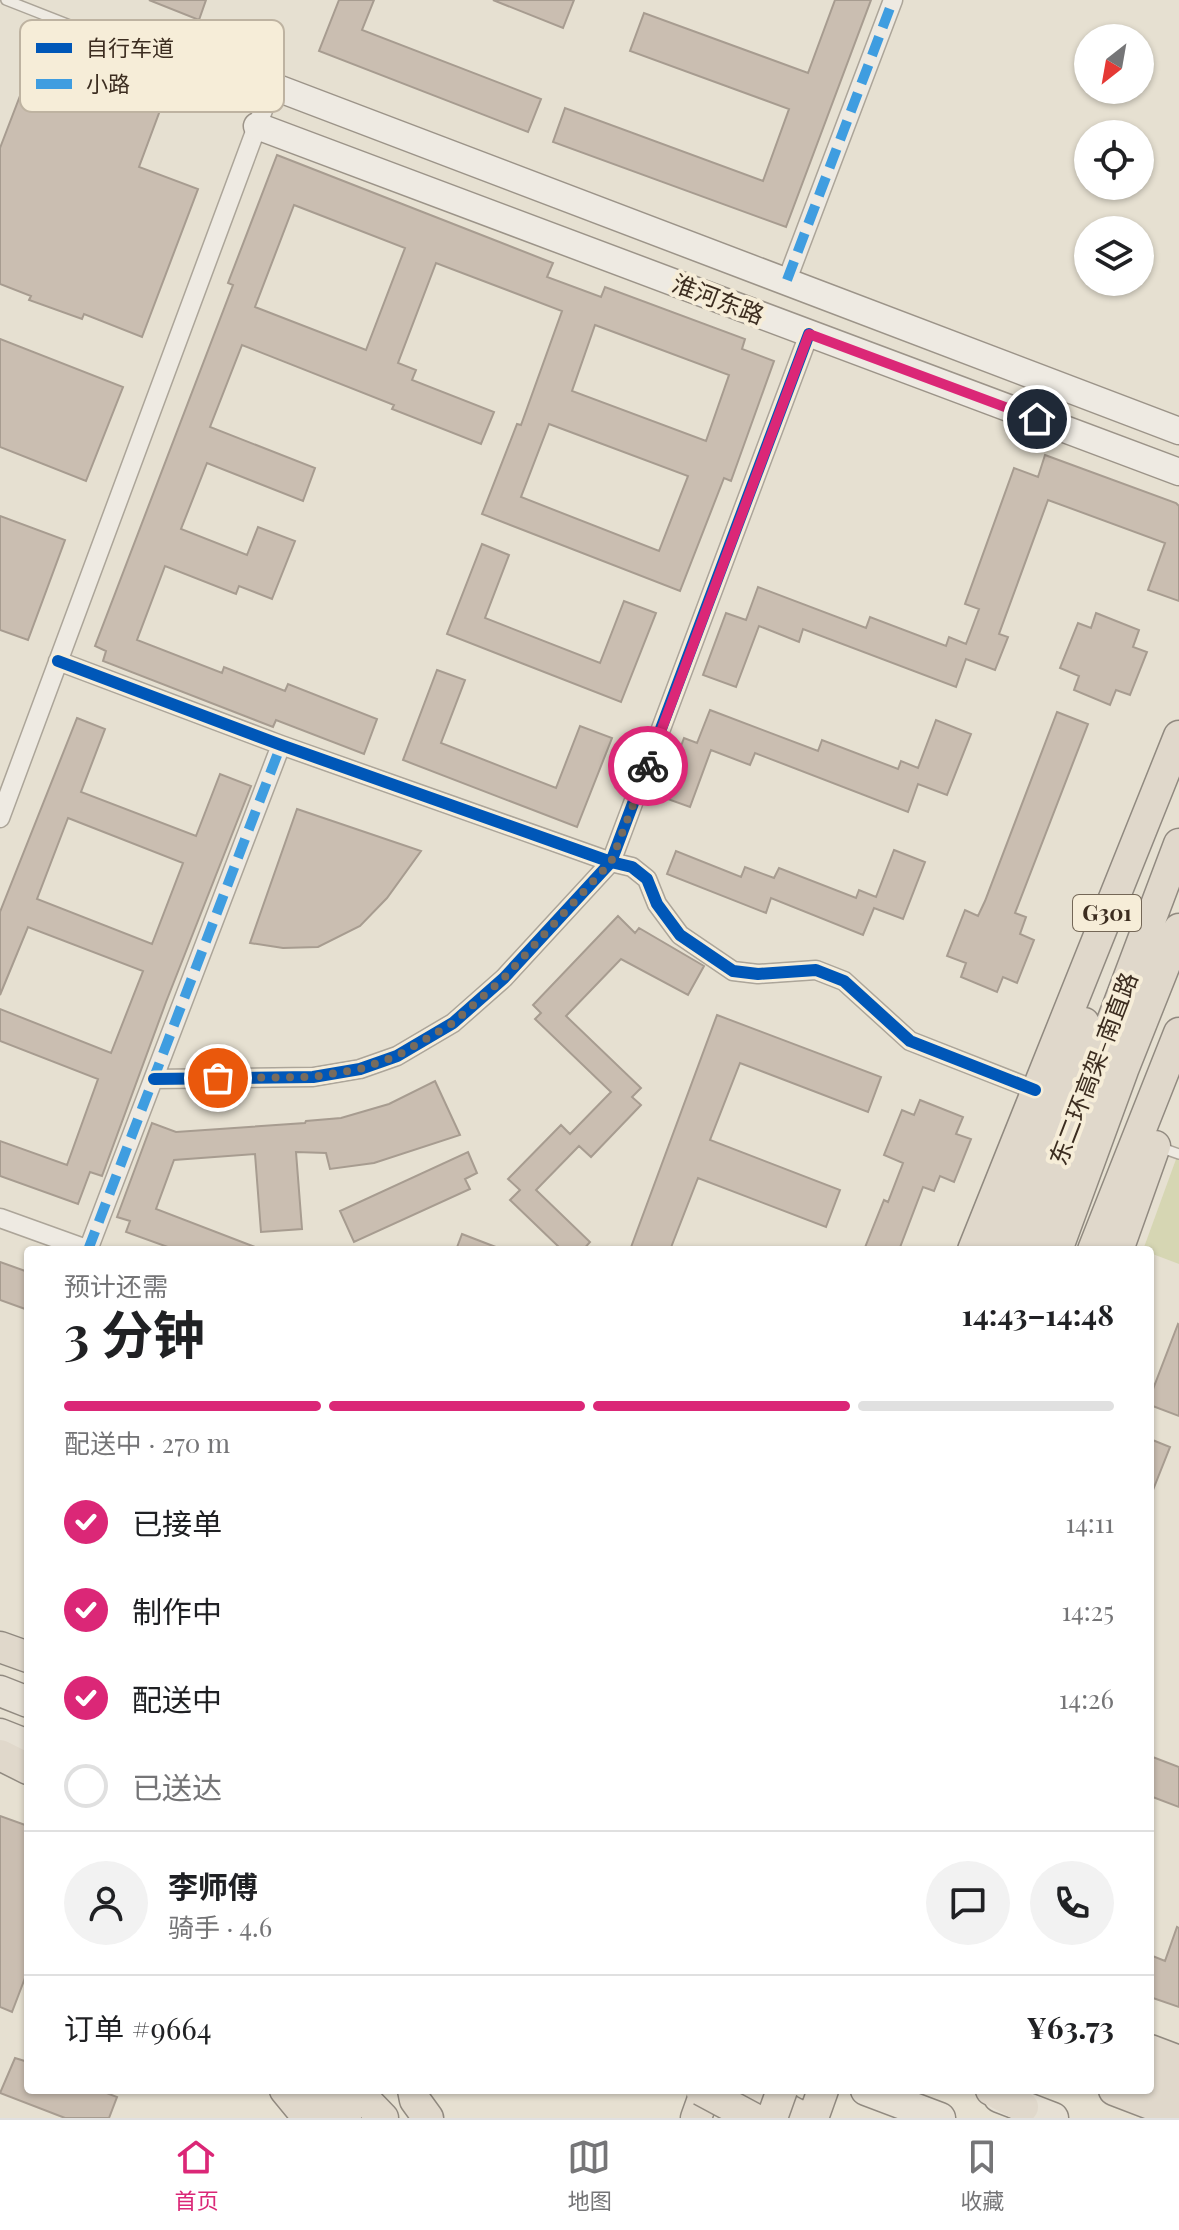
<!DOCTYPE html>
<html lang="zh">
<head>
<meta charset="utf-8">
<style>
  :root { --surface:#fff; --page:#f2f2f2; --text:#202124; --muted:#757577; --line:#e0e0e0; --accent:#db2777 }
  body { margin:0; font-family:"Playfair Display","Noto Sans SC",serif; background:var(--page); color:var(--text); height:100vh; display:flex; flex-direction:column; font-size:30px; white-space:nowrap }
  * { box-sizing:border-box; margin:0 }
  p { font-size:26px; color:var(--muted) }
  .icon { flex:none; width:44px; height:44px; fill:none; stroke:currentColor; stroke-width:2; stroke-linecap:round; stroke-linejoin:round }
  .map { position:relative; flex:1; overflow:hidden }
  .details { position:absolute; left:24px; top:1246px; width:1130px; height:848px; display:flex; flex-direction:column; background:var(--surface); border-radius:8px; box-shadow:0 2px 6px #0004 }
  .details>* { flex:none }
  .needle { width:52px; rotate:211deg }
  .buttons { position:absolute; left:1074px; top:24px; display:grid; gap:16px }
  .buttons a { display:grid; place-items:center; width:80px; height:80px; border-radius:50%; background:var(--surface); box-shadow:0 2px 6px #0004; font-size:40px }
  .pin { position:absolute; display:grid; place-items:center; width:68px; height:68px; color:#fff; margin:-34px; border:4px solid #fff; border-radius:50%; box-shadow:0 2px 8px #0007 }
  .courier { position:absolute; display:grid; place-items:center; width:80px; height:80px; margin:-40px; border:6px solid #db2777; border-radius:50%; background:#fff; color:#222; box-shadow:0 2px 10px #0007 }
  .head em { font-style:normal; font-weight:700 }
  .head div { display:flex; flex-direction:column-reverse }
  .head { display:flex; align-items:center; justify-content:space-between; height:136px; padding:0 40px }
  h1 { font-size:52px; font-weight:700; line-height:60px }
  .bar { display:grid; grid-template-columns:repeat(4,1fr); gap:12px 8px; align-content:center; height:96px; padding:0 40px }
  .bar i { height:10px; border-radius:6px; background:var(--line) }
  .bar .active { background:var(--accent) }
  .bar p { grid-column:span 4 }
  .line { display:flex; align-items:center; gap:20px; padding:0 40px; border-top:2px solid var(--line) }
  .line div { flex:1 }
  .round { display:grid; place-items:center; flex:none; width:84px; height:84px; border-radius:42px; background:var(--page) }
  ol { padding:0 40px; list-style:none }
  li { display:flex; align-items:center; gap:24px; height:88px }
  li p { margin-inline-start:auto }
  li .icon { padding:8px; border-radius:50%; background:var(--accent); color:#fff; stroke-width:4 }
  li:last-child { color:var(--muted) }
  li i { width:44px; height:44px; border:4px solid var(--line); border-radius:50% }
  .dock { display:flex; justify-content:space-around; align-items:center; height:112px; border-top:2px solid var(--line); background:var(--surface); font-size:22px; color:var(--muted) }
  .dock a { display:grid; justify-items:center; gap:4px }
  .dock .active { color:var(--accent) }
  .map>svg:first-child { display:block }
</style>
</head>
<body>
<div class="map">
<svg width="1179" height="2118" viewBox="0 0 1179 2118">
  <rect width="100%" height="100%" fill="#e6e0d1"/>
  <path fill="#d6d6b3" d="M1179,1151v113l-29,-11v-3h-7z"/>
  <path fill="#cabeb1" stroke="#a79c90" stroke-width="2" fill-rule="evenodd" d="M149,0h57l-7,20z
    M339,0h35l-12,30 179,69 -13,33 -209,-81z
    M493,0h81l-11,28z
    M835,0h36l-85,227 -233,-85 12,-34 198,73 26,-72 -159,-58 14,-38 164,60z
    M33,62l75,28 2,-5 52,20 -23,62 59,22 -56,148 -58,-23 -2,5 -53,-19 2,-4 -31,-12v-136z
    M277,155l276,108 -6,14 54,20 4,-10 140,52 -3,10 32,12 -43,120 -7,-3 -44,113 -198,-77 35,-90 4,1 41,-114 -126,-48 -38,100 18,7 -4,10 82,32 -13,32 -89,-35 2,-4 -152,-60 -32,82 105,41 -12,33 -96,-38 -26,66 66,26 11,-28 37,14 -23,58 -33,-13 -3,8 -71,-28 -28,74 85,33 2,-6 61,24 3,-7 89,35 -13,35 -88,-34 -3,7 -170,-66 3,-10 -11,-5 138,-361 -5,-2zM294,205l111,43 -39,102 -111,-43zM595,325l134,50 -23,66 -134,-50zM549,424l139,52 -29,75 -138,-54z
    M0,339l123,48 -37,94 -86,-34z
    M1045,455l131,48 3,3v95l-31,-11 17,-47 -117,-43 -49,134 9,3 -13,33 -29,-11 -10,28 -153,-58 -4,13 -40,-16 -23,61 -33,-12 23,-62 20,7 12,-33 108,41 4,-11 76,29 3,-9 17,7 13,-35 -14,-5 49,-136 24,9z
    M0,516l65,24 -37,100 -28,-10z
    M482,544l27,11 -24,63 115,45 24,-62 32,12 -35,89 -174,-68z
    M1096,613l43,17 -6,17 14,5 -17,43 -14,-5 -6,15 -36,-15 5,-14 -19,-8 18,-45 13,5z
    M437,670l28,10 -24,63 115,45 24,-62 32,12 -35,89 -174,-67z
    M710,710l108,41 4,-11 76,29 3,-8 17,7 18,-48 35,14 -24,61 -29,-11 -10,28 -153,-59 -5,12 -39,-15 -21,57 -28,-10 22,-59 13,5z
    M1057,712l31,12 -73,189 11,4 -6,17 14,6 -17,43 -14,-6 -6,15 -36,-15 5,-14 -19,-7 18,-46 13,6 7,-15z
    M77,718l28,11 -24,63 115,44 24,-62 31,12 -85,216 -64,174 -12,-4 -12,32 -78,-28v-35l67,24 31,-86 -98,-38v-32l111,44 32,-82 -115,-44 -28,68v-83zM68,818l115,45 -31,81 -115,-45z
    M297,809l124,42 -34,47 -27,28 -42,21 -35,1 -33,-5z
    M894,850l31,12 -22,57 -29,-11 -11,27 -92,-37 -5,15 -99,-39 9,-23 65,26 4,-10 29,11 5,-10 77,30 3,-8 17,7z
    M618,916l17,17 4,-5 65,38 -16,29 -67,-36 -55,57 75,72 -9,9 9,8 -50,52 -12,-11 -43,44 54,52 -7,8h-21l-52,-50 10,-10 -12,-11 53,-54 9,9 41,-42 -76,-73 6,-6 -8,-8z
    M717,1015l164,62 -13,35 -128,-49 -30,77 130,50 -14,37 -128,-49 -28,72h-40z
    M435,1081l25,54 -86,28 -44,6 -4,-16 -30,-1 6,77 -41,3 -6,-78 -81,6 -18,49 107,41h-87l-50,-18 4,-11 -13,-4 35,-94 24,9 129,-9 1,-2 35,-3 48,-14z
    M920,1100l43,17 -7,17 15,5 -17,43 -14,-6 -6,15 -11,-4 -24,63h-35l20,-50 4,2 15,-39 -19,-8 18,-45 12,5z
    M468,1152l9,21 -12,6 5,10 -116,53 -14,-31z
    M462,1234l39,15v1h-45z
    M0,1262l28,10v38l-28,-10z
    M1178,1324l1,1v91l-29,-11v-8z
    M1150,1439l20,8 -19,48 -1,-1z
    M1150,1756l29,11v40l-29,-11z
    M0,1816l28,10v144l-16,42 -12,-5z
    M1177,1927l2,1v79l-29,-10v-42l15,6z
    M15,2058l13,4v28h71l18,7 -8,21h-44l-65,-25z"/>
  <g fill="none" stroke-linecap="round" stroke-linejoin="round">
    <g stroke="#aca599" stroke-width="12">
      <path id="service" d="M6,0l260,102
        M1159,1147l20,7"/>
    </g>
    <g stroke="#aca599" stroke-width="21">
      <path id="minor" d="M787,280l106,-280
        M58,661l223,84 330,117 21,5 15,12 10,25 23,31 53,36 25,3 58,-4 28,11 66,60 125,49
        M0,818l272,-732
        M154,1079l159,-2 47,-8 37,-13 56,-33 51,-45 107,-116 198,-528
        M0,1218l89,32
        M88,1250l193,-505"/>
    </g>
    <g stroke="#9c9489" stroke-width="29">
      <path id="secondary" d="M272,86l907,345
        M257,126l922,346"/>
    </g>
    <g stroke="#918a80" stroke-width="33">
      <path id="primary" d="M0,1691l28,11
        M0,1734l28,11
        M866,2090l74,28
        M999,2097l54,21"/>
    </g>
    <g stroke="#918a80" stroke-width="33">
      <path id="trunk" d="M973,1250l206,-514
        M996,1250l88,-227
        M1026,1250l153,-406
        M1057,1250l66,-180 56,-141
        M1093,1250l86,-217
        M1118,1250l37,-104
        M0,1647l28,10
        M0,1755l28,14
        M1150,2050l29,11
        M1150,2078l29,10
        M285,2090l23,28
        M314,2090l32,28
        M356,2090l27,28
        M413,2090l2,10 13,18
        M751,2090l53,28
        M991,2090l32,17
        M1114,2090l65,25
        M696,2118l10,-28
        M813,2118l10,-28"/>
    </g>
    <use href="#service" stroke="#eeeae2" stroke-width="9"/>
    <use href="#minor" stroke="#eeeae2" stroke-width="18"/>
    <use href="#secondary" stroke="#eeeae2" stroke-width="26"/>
    <use href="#primary" stroke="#e6e0d4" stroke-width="30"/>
    <use href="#trunk" stroke="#e0d8cb" stroke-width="30"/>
    <g stroke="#918a80" stroke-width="33" stroke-linecap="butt">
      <path id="trunk-bridge" d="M701,2090l52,28
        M772,2118l10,-28"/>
    </g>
    <use href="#trunk-bridge" stroke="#e0d8cb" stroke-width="30"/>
    <path stroke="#3f9de0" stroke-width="10" stroke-dasharray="20 10" stroke-linecap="butt" d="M787,280l106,-280
      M88,1250l193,-505"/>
    <g stroke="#f6edd8" stroke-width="17">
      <path id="cycleway" d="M58,661l223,84 330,117 21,5 15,12 10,25 23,31 53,36 25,3 58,-4 28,11 66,60 125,49
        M154,1079l159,-2 47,-8 37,-13 56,-33 51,-45 107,-116 198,-528"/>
    </g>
    <use href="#cycleway" stroke="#0057b8" stroke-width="12"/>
  </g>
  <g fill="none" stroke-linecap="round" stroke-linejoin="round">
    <path stroke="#786c5e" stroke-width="8" stroke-dasharray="0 14.4" d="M218,1078l95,-1 47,-8 37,-13 56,-33 51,-45 107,-116 37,-96"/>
    <path stroke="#db2777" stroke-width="10" d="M648,766l161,-432 228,85"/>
  </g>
  <g text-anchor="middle" stroke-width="8" stroke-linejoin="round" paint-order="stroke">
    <rect fill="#f6edd8" stroke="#746757" stroke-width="2" x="1073" y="895" width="68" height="36" rx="6"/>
    <g font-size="22" font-weight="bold" fill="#3c2d20">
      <text x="1107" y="921">G301</text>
    </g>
    <g font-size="24" fill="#3c2d20" stroke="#f6edd8">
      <text transform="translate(718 300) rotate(21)" y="8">淮河东路</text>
      <text transform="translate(1094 1069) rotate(-69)" y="8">东二环高架-南直路</text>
    </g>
  </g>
  <rect x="20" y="20" width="264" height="92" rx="12" fill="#f6edd8" stroke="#beb3a1" stroke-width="2"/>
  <rect x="36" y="43" width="36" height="10" fill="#0057b8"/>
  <rect x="36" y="79" width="36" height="10" fill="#3f9de0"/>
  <g font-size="22" fill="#3c2d20">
    <text x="86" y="56">自行车道</text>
    <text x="86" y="92">小路</text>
  </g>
</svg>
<div class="buttons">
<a><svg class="needle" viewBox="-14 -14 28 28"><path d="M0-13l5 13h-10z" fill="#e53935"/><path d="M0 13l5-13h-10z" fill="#757577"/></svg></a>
<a><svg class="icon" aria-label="locate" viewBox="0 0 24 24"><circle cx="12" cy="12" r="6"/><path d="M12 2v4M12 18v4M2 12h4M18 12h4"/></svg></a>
<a><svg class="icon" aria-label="layers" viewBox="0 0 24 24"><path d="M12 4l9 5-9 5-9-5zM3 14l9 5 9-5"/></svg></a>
</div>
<div class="pin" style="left:218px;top:1078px;background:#ea580c"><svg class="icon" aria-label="bag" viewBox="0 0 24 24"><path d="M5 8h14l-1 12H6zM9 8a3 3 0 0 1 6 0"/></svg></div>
<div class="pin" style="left:1037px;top:419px;background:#1f2937"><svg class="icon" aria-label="home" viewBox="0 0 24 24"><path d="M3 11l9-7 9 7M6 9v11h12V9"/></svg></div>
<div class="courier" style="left:648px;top:766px"><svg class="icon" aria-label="bike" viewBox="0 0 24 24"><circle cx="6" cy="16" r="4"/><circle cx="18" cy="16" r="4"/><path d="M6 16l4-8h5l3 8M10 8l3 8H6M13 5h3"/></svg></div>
<section class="details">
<div class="head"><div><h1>3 分钟</h1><p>预计还需</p></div><em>14:43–14:48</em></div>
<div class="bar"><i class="active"></i><i class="active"></i><i class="active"></i><i></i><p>配送中 · 270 m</p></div>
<ol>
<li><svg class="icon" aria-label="check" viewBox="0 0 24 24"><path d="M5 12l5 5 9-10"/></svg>已接单<p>14:11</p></li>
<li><svg class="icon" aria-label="check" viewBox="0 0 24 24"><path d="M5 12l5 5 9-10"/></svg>制作中<p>14:25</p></li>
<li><svg class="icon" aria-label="check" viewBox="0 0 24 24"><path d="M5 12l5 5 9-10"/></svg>配送中<p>14:26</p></li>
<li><i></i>已送达</li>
</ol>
<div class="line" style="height:144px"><a class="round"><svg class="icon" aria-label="person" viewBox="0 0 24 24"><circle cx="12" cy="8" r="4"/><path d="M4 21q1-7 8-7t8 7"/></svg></a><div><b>李师傅</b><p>骑手 · 4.6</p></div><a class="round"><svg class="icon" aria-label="chat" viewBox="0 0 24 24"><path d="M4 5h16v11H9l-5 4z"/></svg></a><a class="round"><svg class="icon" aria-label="phone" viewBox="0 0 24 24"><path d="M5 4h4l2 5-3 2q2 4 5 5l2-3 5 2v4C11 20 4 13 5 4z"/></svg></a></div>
<div class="line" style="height:104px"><div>订单 #9664</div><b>¥63.73</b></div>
</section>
</div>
<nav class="dock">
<a class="active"><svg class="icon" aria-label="home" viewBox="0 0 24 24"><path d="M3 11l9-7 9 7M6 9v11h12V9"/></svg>首页</a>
<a><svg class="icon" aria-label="map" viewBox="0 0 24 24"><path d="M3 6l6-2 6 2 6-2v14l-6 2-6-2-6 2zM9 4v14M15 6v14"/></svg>地图</a>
<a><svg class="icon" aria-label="saved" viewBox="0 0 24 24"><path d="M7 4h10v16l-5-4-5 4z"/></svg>收藏</a>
</nav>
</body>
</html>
